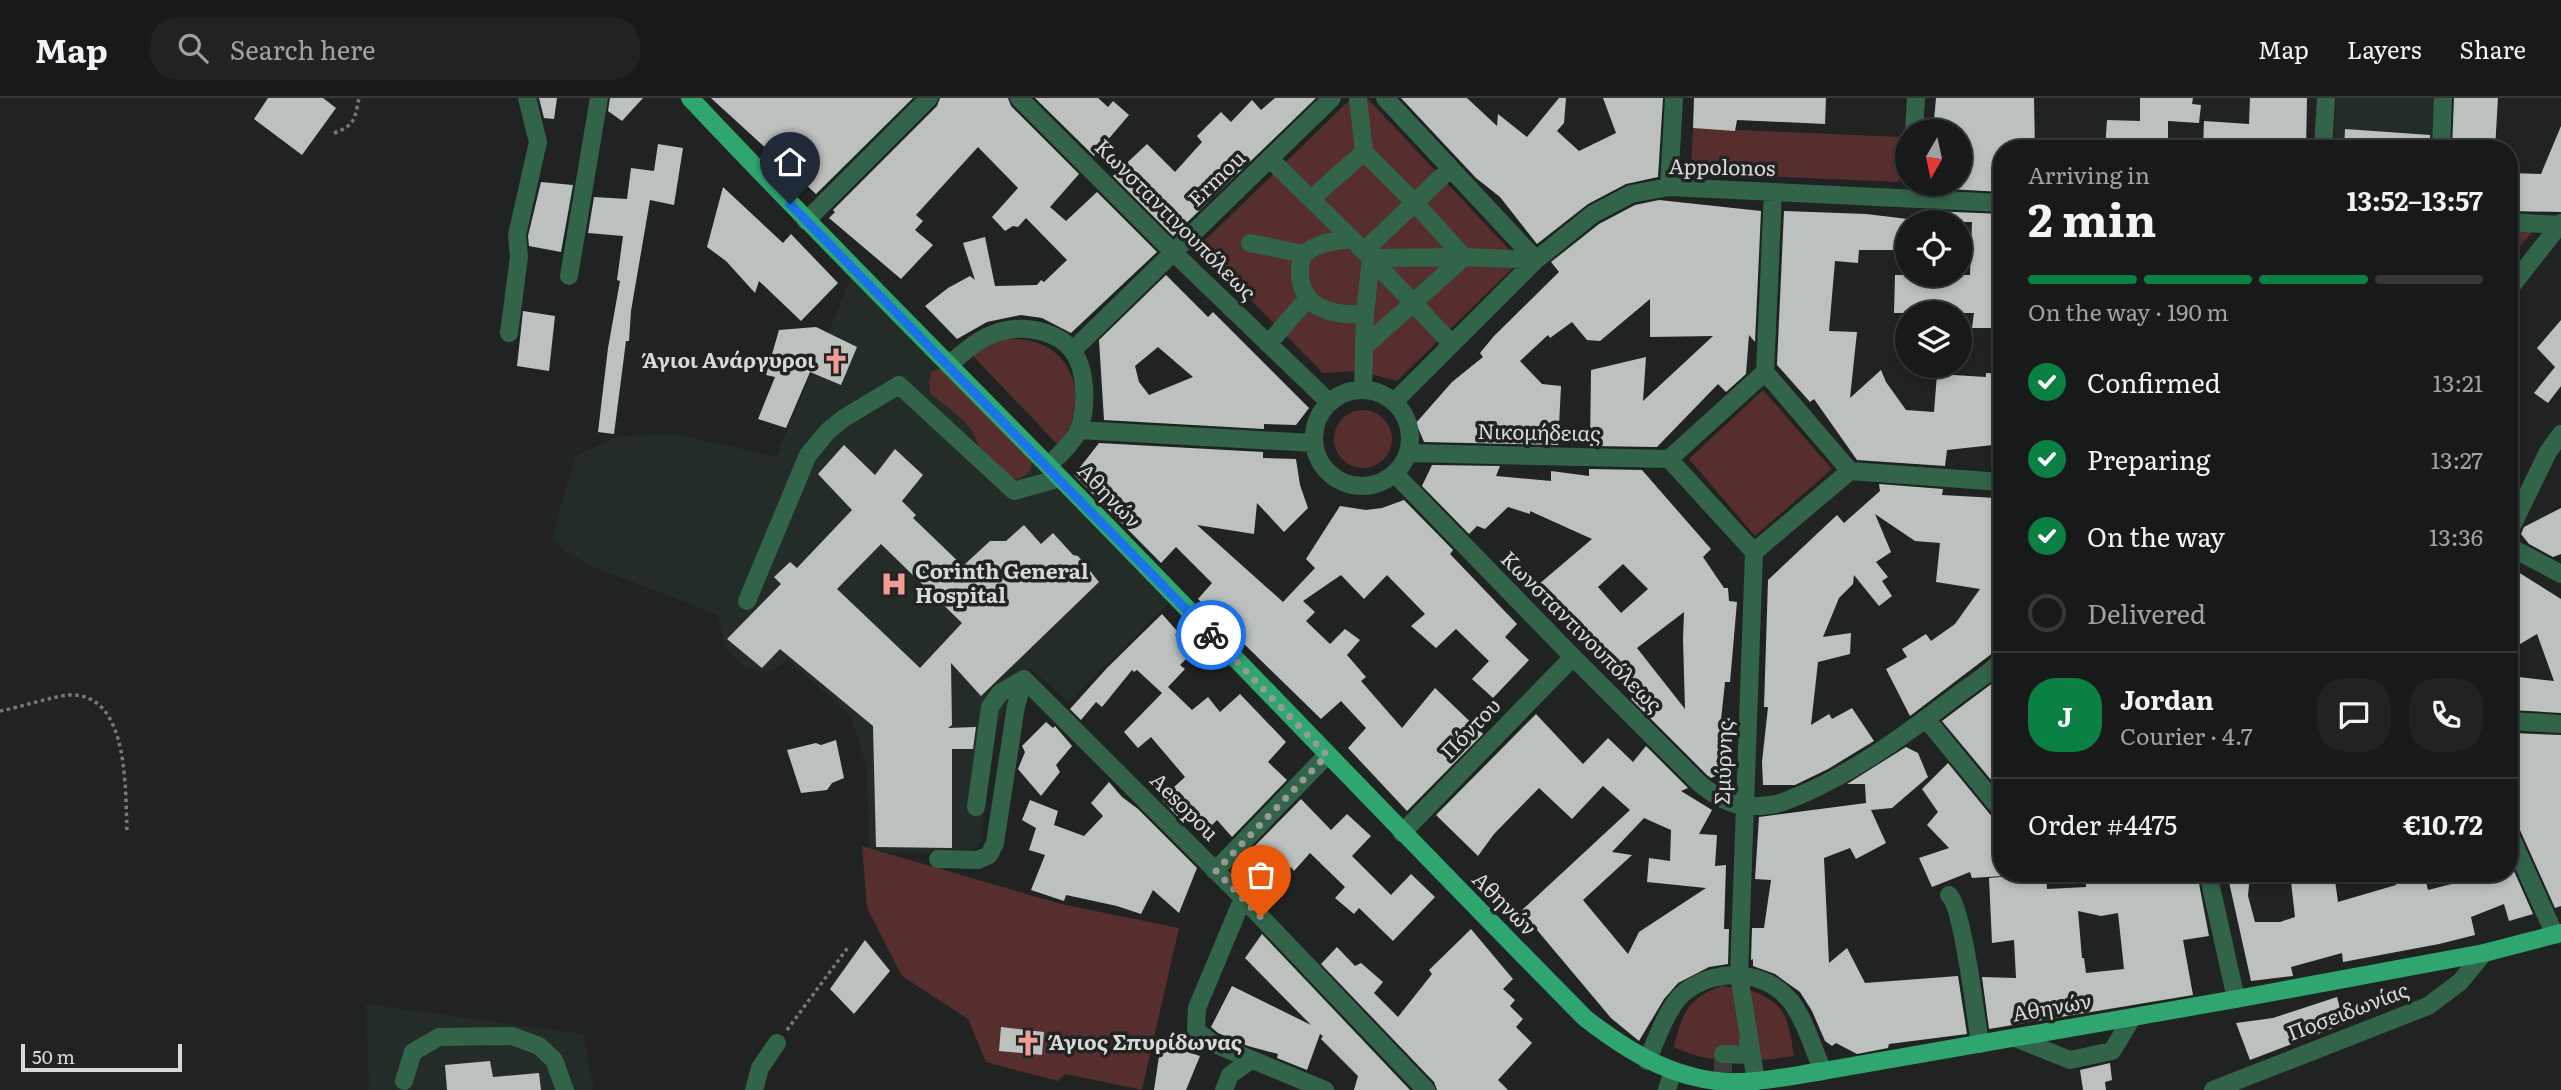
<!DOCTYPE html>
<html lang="en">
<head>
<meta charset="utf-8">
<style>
  :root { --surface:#181a19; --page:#212322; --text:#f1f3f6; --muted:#9fa1a2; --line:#363838; --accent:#0b8043 }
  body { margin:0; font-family:Literata,serif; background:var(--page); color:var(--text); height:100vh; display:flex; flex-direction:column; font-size:26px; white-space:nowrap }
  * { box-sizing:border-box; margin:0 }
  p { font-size:23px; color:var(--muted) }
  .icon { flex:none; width:38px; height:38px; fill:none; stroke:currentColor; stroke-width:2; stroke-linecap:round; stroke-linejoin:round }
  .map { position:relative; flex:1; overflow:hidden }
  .sheet { position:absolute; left:1993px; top:42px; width:525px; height:742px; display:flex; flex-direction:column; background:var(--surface); border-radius:28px; box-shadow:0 4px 10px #0003,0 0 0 2px var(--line) }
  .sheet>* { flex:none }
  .needle { width:46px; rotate:189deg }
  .tools { position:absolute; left:1895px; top:21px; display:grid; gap:14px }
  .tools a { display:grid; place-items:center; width:77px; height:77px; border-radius:50%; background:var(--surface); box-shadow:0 4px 10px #0003,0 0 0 2px var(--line); font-size:35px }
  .scale { position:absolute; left:21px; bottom:18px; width:161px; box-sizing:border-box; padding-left:7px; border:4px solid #d7d9d7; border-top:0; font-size:19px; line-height:24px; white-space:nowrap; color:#d7d9d7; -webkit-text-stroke:5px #202321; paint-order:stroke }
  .pin { position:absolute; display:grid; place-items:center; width:60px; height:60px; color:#fff; margin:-72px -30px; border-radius:50% 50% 50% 0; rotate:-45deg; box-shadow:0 0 7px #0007 }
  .pin .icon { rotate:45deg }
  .courier { position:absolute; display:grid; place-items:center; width:70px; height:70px; margin:-35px; border:5px solid #1a73e8; border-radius:50%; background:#fff; color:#222; box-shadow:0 2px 9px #0007 }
  .headline em { font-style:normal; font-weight:700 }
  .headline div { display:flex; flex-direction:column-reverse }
  .headline { display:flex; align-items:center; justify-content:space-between; height:119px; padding:0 35px }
  h1 { font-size:46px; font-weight:700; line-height:52px }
  .bar { display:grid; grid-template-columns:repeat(4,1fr); gap:10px 7px; align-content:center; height:84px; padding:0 35px }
  .bar i { height:9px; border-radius:5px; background:var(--line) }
  .bar .selected { background:var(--accent) }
  .bar p { grid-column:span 4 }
  .line { display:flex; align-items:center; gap:18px; padding:0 35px; border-top:2px solid var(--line) }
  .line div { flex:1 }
  .round { display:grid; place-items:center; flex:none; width:74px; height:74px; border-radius:28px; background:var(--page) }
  ol { padding:0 35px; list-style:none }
  li { display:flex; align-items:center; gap:21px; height:77px }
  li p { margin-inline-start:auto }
  li .icon { padding:7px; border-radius:50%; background:var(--accent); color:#fff; stroke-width:4 }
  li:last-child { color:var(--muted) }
  li i { width:38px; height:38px; border:4px solid var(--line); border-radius:50% }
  header { display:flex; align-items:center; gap:42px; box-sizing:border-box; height:98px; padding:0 35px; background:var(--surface); border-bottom:2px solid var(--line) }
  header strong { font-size:33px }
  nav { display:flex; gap:38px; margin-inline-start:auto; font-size:24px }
  .search { width:490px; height:63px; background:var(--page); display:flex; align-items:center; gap:18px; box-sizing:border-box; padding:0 24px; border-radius:28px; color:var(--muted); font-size:26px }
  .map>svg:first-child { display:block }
</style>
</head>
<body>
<header>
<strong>Map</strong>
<div class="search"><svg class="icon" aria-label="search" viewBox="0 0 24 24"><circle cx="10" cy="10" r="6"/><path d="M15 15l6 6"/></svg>Search here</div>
<nav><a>Map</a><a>Layers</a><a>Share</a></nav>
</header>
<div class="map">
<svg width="2561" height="992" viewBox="0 0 2561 992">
  <rect width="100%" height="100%" fill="#202321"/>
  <path fill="#232c27" d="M2336,0h99l-2,51h-99z
    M851,180l95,92 224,232 -101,99 -40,-33 -25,42 -9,22 -8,31 -5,78 -8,8 -19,5 -68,-2 -17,-5 -4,-82 -15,-49 -62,-55 -23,12 -22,-7 -19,-19 -7,-32 -130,-50 -24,-15 -12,-13 23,-81 44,-20 57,-2 100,23z
    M366,906l217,30 11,56h-225z"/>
  <path fill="#562e2d" d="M1352,0h15l153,163 -123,120 -38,-10 -36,2 -125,-126z
    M1693,30l208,9 -2,45 -208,-9z
    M2510,130l25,1 -25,29z
    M1007,240c14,1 26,2 38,8 37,19 40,71 12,98l-85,-89 16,-11z
    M939,271l7,1 85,88c3,11 -3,16 -12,21 -44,-5 -31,-29 -51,-53 -10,-12 -26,-23 -38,-33l-1,-12 3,-10z
    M1763,292l69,79 -77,67 -66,-77z
    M1334 341a29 29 0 1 1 58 0a29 29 0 1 1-58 0Z
    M862,748l199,58 118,24 -37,162 -77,-16 -7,7 -72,-19 -18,-43 -66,-43 -35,-68z
    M1721,888c25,2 58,8 66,36 4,11 5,23 7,34 -42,6 -81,10 -120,-9 9,-35 12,-47 47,-61z"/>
  <path fill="#bdc1be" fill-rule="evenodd" d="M268,0h55l13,10 -34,47 -48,-36z
    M539,0h18l-3,21 -10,-1z
    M610,0h33l-21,23 -14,-10z
    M711,0h202l-97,96z
    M940,0h68l3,8 68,68 -29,33 16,14 31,-29 60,60 -86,81 -29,-15 -21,-3 -34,7 -30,17 -32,-33 23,-18 22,-12 5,4 -12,-37 22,-6 10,49 42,-1 4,-5 3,2 23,-22 -41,-42 -8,9 -5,-1 -8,5 -13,-14 26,-29 -40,-41 -62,68 7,6 -8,9 18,15 -32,34 -72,-61 6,-6 -2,-2 104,-104z
    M1035,0h63l10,9 5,-6 16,14 -35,41z
    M1275,0h41l-143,138 -60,-60 34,-32 28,28 27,-30 -5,-6 24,-24 10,10 21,-22 9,10z
    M1401,0h66l30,28 1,-12 29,23 32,-39h7l-2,25 -7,8 22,20 37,-18 -13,-35h60l-5,79 -32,7 -38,20 -51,40 -37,-47 -24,-19z
    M1694,0h132l-1,26 -88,-4 -2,11 -42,-3z
    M1936,0h98l1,51h-33v43l-71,-4v-4h29v-53h-27z
    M2140,0h53l-1,6 9,1 -2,18 -31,-2v28h-63l2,-29 33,1z
    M2250,0h57l-1,51h-103l1,-28 45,3z
    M2454,0h44l-3,51h-43z
    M2561,28v86l-51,-1v-38l31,1z
    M2345,31l85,6v14h-86z
    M658,46l25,4 -9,57 -24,-5 -19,111 -2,30h-3l-12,93 -16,-2 10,-84 12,-67 -3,-1 6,-44 -35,-3 6,-36 33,2 4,-31 23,3z
    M541,84l32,3 -12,67 -32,-6 -1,-10z
    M723,89l60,56 8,-9 47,49 -37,38 -42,-40 -4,12 -29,-32 -19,-14z
    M1659,102l102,11 -6,131 -6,-7 -3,39 -20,18 -8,-8 -61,63 -67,-1 1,-76 55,-13 -3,44 70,-65 -63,1v-38l-50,42 -13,-1 -15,-18 -22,16 -2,-3 -28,26 22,23 19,2 -3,59 -134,-3 -8,-19 36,-41 31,-25 -3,-4 14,-17 65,-64 -8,-10 48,-38 36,-19z
    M1784,113l82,3 42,5v31h-49l-1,13 -23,-2 -6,70 28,1 -7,66 31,-28 5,12 20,28 28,2 3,-38 49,3v-4l16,1v70l-55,6 -2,16 -88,-6 -43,-61 -4,3 -33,-37z
    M1930,113l72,3v114h-30l2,-15h-80l1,-38h75l2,-53h-42z
    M1166,177l42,42 5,-5 96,96 -13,17 -32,-1v5l-160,-9 -5,-80zM1158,249l35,30 -44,18 -10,-13 -4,-16z
    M523,213l32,5 -6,55 -32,-5z
    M2561,222v66l-13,17 -14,-10 21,-26 -18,-19z
    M816,229l41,20 -16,38 -31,-13 -24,56 -28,-9 17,-42 -9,-2 13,-45z
    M1099,345l164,9v6l33,1 4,26 8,23 -24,24 -27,-29 -3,31 -57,-9 86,77 32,-34 -9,-9 34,-53 26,4 16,-2 22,-8 49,50 -3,4 67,70 -12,13 24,23 -36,38 -21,-19 17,-18 -33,-32 -20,19 -25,-22 14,-12 -38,-39 -23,24 -23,-24 -38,26 12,11 -9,9 24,23 15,-15 15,11 -13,15 19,22 -5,4 41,47 33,-40 48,46 -76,77 -59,-63 18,-20 -25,-27 -20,18 -123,-120 14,-16 -36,-36 -15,16 -87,-88z
    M844,347l31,30 20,-26 28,26 -21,26 14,14 -3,3 50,48 27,-25h16l18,-16 17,19 12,-11 20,22 5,1 21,26 -118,114 -30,-33 1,62 -4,3 28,-1 -3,22h-21v99l-76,-1 -3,-121 -93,-77 -18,19 -35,-29 54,-55 -7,-7 16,-15 7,6 55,-58 -34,-36zM881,446l81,79 -42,45 -83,-79z
    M1432,367l68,1 -4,10 55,5v-10l38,5v-7l53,1 69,79 -8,8 21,31h4l1,13 8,1 -7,80h-5l-4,38 9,-2 -3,53 -16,7 -4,-3 -76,-76 7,-6 -28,-33 -2,2 -20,-16 -56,-56 60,-51 -62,-28v3l-22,-7 -23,22 -8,-3 -8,8 -47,-48zM1623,466l25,25 -27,24 -23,-26zM1684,514l-1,27 2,70 -48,-61z
    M1879,386l64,5 -1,6 54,3 -1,7h7v144l-8,3 -84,64 -24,-47 21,-12 -5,-8 24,-15 5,7 24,-17 25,-35 -44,-7 4,-39 -25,-2 -40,-27 16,38 -15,10 12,15 -6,4 10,15 -13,10 -25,-31 -1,9 -14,14 -16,39 28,-4 -1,21 -32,8 -7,63 18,-11 3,5 20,-11 22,33 -46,28 -33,16h-32l-1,-23 6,-55h-4l4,-127 69,-65 7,8 36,-32z
    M2561,410v46l-8,3 -24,-13 -8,-10 3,-7z
    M2510,469l51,32v114l-50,-3 -1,-34 44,5 -17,-47 -27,16z
    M1162,516l16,18 -3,3 18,17 -13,13 5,4 -17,18 24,23 16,-13 12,15 20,-18 46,48 -18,20 19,18 -55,57 -15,-17 -10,10 -20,-19 -7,8 -19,-20 24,-22 -34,-40 -13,11 -14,-16 38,-39 -25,-23 -3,2 -2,-2 -30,37 -6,-5 -15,18 -11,-11 37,-41z
    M2002,578v117l-60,-72z
    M1536,616l47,50 25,-26 25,24 13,-16 42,42 -7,3 31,19 -13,24 18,1 -2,31 11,-1 -2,64h5l-1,35 -19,3 -31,16 -14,16 -25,42 -28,-23 -90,-107 109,-101 -27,-24 -31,33 -33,-31 -45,46 -16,22 -42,-41zM1644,720l27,12 -1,31 -21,-3 -2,24 59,6 -67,44 -11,22 -45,-54 49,-45 -20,-3z
    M1046,624l7,6 2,-2 17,20 -16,19 4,7 -19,24 -23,-27 7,-17 -3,-6z
    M2513,635l48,2v171l-6,2 -35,-78 -4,-5 -6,-1v-87h3z
    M836,642l8,38 -12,5 -5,7 -26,3 -14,-43 29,-7 5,2z
    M1906,649l12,6 10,24 -36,31 -21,2 15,33 -30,16 -6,-11 -26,10 5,105 18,-15 18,35 93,-7 9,58 -78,10 -1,4 -31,6 -21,-11 -4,3 -7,-5 -13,-30 -12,-19 -25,-18 -22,-8v-7l-2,1 1,-32h12l7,-48 -16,-1 4,-62 107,-14 -1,-19h-18z
    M1948,665l45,55 9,4v54l-30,2 -2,-6 -38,15 -13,-29 30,-10 -22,-23 11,-13 -16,-23z
    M1109,684l13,15 16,12 59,59 -18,45 -26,-23 -12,24 -24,-8 -51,-11 -2,6 -33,-11 14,-35 -16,-5 7,-22 -14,-8 8,-20 28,11 -4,14 30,11 19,-20 -12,-13z
    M1301,701l30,31 16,-16 24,22 -19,20 39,39 20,-21 24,23 -42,44 -34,-33 -5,6 -19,-16 10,-11 -35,-34 -16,18 -3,-4 -29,34 -31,-31z
    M2510,764l23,52 -24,7 -5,-17 -33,13 4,18 -36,9 -96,18 -1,-9 -51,14 2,9 -42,5 -24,-108h23l-2,23 7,26h25l15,-5 -5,-44h44l4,29 58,-17 -1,-5 29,-6 4,16 67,-17h15z
    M2046,775l1,16 39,-2 -1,-14h28v3l22,-3h62l12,63 -26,4 10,55 -204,34 -7,-52 34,1 -2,-38 -22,3 -3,-65zM2078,813l23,5 17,-3 6,56 -38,4 -2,-15h-2z
    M1471,831l42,50 -10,10 12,11 -5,6 13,13 -7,8 16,16 -34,37 10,10h-71l-3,-8 -113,-118 16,-17 18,19 6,-3 22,19 -9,11 24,24 34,-43 -3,-4z
    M1262,836l148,156h-56l4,-14 -37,-37 2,-3 -3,-2 -13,36 -30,-12 1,-4 -30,-8 -30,-13 -7,-6 21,-41 79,39 -66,-67z
    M865,842l25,31 -36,43 -24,-25z
    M2337,899l7,27 -94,36 -14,-37 37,-5z
    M1001,929l43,5 -2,23 -43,-4z
    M1161,945l39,13 -14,34h-32z
    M490,963l3,16 46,-4 2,17h-94l-2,-25z
    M2110,965l2,17 -7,2 1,8h-23l-3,-20z"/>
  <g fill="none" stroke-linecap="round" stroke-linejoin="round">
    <path stroke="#3b3e3c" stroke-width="18" stroke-dasharray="18 9" stroke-linecap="butt" d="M1723,956v36"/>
    <path stroke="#757876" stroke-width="3.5" stroke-dasharray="3.5 3.5" stroke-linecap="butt" d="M334,35c21,-7 21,-15 25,-35
      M0,613c21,-4 50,-14 69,-16 61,-3 56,97 58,136
      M787,932l62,-84"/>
    <path stroke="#326449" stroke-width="18" d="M1019,0l155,155 156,150
      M1358,0l6,54
      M1385,0l151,162
      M1914,33l2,-33
      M2323,51l3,-51
      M2441,51l2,-51
      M1270,61l94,92 88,93
      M1669,89l5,-89
      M1311,101l53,-47 50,50 50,55 -100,90
      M806,123l123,-123
      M2510,124l50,3
      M1352,141c-14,2 -36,3 -47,15 -4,4 -5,14 -5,20 1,36 36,42 65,40
      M1250,145l54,11
      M1364,153l86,-82
      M569,178l30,-178
      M2510,190l51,-65
      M509,235l10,-76 -2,-22 21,-93 -11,-44
      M1268,246l39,-45
      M1073,252l259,-252
      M949,267c19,-17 38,-34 65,-36 19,-2 46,5 58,21 15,19 15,58 7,79 -6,14 -20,26 -31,37
      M1765,274l8,-180
      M1314 340a48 48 0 1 1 96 0a48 48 0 1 1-96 0Z
      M1363,292l2,-76 6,-56 93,-1 72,3
      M1395,303l141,-141 57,-46 38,-20 38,-7 333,16
      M1078,332l236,13
      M1409,355l260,6
      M1850,373l152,11
      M1395,376l178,183 126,126c13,11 30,22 47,23 13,1 31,-1 42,-6 61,-23 121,-68 172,-107 14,-10 30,-20 42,-33
      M2510,432l38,-78 13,-18
      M2510,449l51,27
      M1754,454l-15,423 17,106
      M1754,454l-85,-93 96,-87
      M1754,454l96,-81 -85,-99
      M747,503l61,-146 20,-24 16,-13 55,-33 115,106 46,-13
      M1024,581l219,219 183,192
      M1926,621l76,92
      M2510,623l51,3
      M976,709l14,-100 10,-14 24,-14
      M1402,735l171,-176
      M2510,737l45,100
      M938,761l40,1 11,-5 6,-12 21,-137 8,-27
      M1215,773l112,-116
      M2208,775l28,126
      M1949,797c14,13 27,124 31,149
      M1243,800l-46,110 -1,22 16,13 113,47
      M2015,940l55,22 42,-9 20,-33
      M1723,956l26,1 -1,-13
      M1647,963c9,-20 21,-57 39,-70 32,-24 81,-21 106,12 14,19 21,46 31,68
      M404,983l9,-29 26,-15 73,-1 27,10 15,14 11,30
      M754,992l6,-22 17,-25
      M1224,992l6,-15 21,-15
      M1667,992l6,-19
      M2213,992l215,-84 32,-24 24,-29"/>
    <path stroke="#2fa66f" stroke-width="18" d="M690,0c124,132 252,259 378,388 173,177 343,356 517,532 46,36 96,66 157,64 27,-1 54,-7 81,-11l413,-72 248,-46 77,-20"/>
  </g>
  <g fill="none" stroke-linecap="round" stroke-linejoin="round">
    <path stroke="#979997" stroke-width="7" stroke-dasharray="0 12.6" d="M1211,537l116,120 -111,116 45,46"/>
    <path stroke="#1a73e8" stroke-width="9" d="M790,106l421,431"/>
  </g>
  <defs>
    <g id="church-bare" transform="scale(2.1)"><path d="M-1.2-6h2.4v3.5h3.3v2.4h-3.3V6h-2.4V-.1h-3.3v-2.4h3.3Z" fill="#f59b97" stroke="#202321" stroke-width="2.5" paint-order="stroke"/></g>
    <g id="hospital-bare" transform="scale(2.1)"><path d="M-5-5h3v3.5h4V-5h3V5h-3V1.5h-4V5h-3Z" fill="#f59b97" stroke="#202321" stroke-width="2.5" paint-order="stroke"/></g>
  </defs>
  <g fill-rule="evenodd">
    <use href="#church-bare" x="836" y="263"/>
    <use href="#hospital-bare" x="894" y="486"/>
    <use href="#church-bare" x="1028" y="945"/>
  </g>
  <g text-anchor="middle" stroke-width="7" stroke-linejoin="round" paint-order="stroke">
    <g font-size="21" fill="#d7d9d7" stroke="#202321">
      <text transform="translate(1722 70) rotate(1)" y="7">Appolonos</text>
      <text transform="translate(1217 81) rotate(-44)" y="7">Ermou</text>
      <text transform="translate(1175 122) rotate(45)" y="7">Κωνσταντινουπόλεως</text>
      <text transform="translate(1539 335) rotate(1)" y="7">Νικομήδειας</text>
      <text transform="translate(1109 398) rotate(46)" y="7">Αθηνών</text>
      <text transform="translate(1581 534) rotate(45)" y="7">Κωνσταντινουπόλεως</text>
      <text transform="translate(1471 631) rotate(-46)" y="7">Πόντου</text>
      <text transform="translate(1724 665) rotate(-88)" y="7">Σμύρνης</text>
      <text transform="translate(1184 709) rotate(45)" y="7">Aesopou</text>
      <text transform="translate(1504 806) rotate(45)" y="7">Αθηνών</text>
      <text transform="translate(2052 910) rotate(-10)" y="7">Αθηνών</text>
      <text transform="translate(2348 914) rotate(-21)" y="7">Ποσειδωνίας</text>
    </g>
    <g font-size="21" font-weight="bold" fill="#d7d9d7" stroke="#202321" text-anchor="start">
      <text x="815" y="270" text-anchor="end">Άγιοι Ανάργυροι</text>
      <text x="915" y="481">Corinth General<tspan x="915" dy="24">Hospital</tspan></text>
      <text x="1049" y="952">Άγιος Σπυρίδωνας</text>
    </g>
  </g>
</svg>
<div class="tools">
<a><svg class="needle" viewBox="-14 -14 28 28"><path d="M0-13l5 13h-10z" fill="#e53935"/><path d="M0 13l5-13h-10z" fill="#9fa1a2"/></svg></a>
<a><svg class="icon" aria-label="locate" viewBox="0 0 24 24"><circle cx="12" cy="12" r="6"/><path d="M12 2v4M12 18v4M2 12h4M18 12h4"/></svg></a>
<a><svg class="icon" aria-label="layers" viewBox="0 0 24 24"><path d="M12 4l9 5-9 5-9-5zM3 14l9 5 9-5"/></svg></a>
</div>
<div class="scale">50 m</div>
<div class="pin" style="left:1261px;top:819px;background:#ea580c"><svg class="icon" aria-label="bag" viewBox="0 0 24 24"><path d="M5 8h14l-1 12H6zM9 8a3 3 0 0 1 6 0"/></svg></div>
<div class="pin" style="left:790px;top:106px;background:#1f2937"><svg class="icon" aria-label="home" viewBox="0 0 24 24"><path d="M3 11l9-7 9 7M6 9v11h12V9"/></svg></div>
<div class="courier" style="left:1211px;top:537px"><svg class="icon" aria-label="bike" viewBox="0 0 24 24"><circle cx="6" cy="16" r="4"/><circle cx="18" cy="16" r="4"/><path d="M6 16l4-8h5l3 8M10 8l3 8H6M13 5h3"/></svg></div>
<section class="sheet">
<div class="headline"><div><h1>2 min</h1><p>Arriving in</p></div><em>13:52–13:57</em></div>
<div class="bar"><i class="selected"></i><i class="selected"></i><i class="selected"></i><i></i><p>On the way · 190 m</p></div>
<ol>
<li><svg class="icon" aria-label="check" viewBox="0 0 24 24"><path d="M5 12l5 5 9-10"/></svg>Confirmed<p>13:21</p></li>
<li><svg class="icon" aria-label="check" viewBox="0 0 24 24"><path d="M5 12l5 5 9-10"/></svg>Preparing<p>13:27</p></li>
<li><svg class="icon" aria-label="check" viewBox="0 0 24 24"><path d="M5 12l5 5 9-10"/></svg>On the way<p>13:36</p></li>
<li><i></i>Delivered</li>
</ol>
<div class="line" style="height:126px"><b class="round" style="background:var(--accent);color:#fff">J</b><div><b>Jordan</b><p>Courier · 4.7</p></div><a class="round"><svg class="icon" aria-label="chat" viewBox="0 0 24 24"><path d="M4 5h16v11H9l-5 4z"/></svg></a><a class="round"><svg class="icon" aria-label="phone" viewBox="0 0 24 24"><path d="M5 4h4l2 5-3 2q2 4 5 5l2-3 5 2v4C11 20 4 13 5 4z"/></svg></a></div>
<div class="line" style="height:91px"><div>Order #4475</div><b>€10.72</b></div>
</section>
</div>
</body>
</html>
